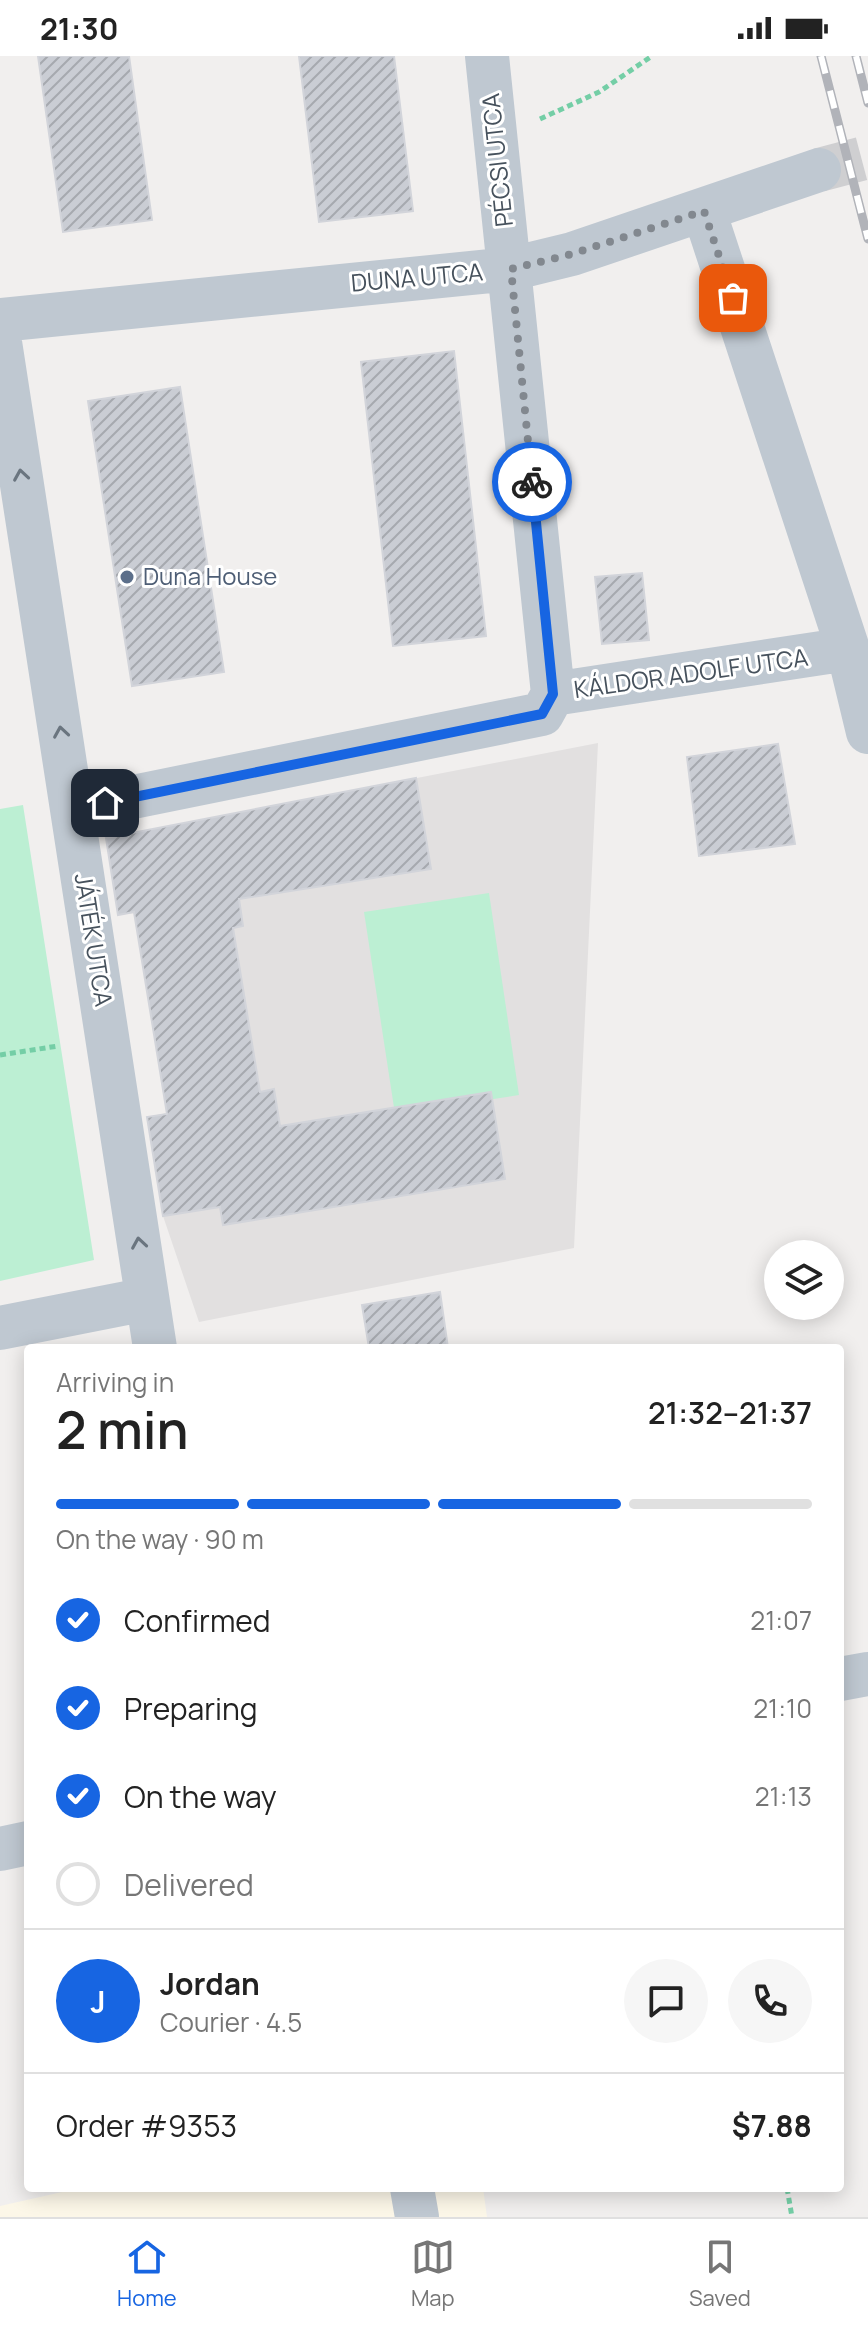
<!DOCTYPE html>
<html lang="en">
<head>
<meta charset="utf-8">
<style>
  :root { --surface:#fff; --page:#f6f6f6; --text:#222; --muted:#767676; --line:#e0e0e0; --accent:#1765e2 }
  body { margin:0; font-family:Manrope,sans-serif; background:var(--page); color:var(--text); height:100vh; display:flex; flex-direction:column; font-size:30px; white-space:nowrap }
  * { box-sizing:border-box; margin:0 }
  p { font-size:26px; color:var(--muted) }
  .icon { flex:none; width:44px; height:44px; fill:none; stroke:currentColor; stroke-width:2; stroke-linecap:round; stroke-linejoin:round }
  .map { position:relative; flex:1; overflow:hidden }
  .details { position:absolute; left:24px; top:1288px; width:820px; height:848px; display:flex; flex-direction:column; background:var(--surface); border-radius:8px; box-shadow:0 4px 20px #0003 }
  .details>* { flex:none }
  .fabs { position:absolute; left:764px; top:1184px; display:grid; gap:16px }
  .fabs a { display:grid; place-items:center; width:80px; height:80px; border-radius:50%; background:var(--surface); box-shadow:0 4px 20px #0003; font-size:40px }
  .pin { position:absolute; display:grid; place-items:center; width:68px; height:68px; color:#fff; margin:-34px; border-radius:16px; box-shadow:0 4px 12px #0006 }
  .courier { position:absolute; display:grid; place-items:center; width:80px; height:80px; margin:-40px; border:6px solid #1765e2; border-radius:50%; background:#fff; color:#222; box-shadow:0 2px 10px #0007 }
  .headline em { font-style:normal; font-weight:600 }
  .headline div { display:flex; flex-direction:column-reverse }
  .headline { display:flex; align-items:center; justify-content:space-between; height:136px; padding:0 32px }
  h1 { font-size:52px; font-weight:600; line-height:60px }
  .bar { display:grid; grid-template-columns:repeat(4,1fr); gap:12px 8px; align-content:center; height:96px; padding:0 32px }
  .bar i { height:10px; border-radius:6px; background:var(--line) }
  .bar .on { background:var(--accent) }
  .bar p { grid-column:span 4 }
  .line { display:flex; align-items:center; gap:20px; padding:0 32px; border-top:2px solid var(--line) }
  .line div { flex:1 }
  .round { display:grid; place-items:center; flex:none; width:84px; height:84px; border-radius:42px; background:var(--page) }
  ol { padding:0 32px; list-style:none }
  li { display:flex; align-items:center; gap:24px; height:88px }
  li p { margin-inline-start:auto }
  li .icon { padding:8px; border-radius:50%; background:var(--accent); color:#fff; stroke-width:4 }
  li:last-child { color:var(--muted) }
  li i { width:44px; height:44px; border:4px solid var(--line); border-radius:50% }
  .status { display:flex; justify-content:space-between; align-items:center; height:56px; padding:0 40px; background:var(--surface); direction:ltr }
  .status svg { height:22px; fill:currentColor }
  .tab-bar { display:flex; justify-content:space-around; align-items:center; height:112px; border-top:2px solid var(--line); background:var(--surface); font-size:22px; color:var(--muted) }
  .tab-bar a { display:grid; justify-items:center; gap:4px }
  .tab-bar .on { color:var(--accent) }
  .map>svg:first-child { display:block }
</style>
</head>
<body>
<div class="status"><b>21:30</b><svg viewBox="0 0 49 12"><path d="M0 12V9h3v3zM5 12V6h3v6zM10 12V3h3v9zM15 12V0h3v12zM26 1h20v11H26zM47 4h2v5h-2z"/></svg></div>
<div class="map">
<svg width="868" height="2161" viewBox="0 0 868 2161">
  <defs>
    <pattern id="building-hatch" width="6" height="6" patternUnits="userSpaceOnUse" patternTransform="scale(2)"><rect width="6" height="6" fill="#cacdd4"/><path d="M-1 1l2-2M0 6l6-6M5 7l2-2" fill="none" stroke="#a6a9af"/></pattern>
  </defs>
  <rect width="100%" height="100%" fill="#f1efee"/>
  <path fill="#fcf7e8" d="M80,2132h403l4,29h-487v-11z"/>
  <path fill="#e2e0e0" d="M598,687l-24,505 -375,74 -36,-106 -16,-99 20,-4 -32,-200 -17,2 -12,-77z"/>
  <path fill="#bcefd3" d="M23,749l71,455 -94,21v-472z
    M489,837l30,202 -124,19 -31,-202z"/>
  <path fill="url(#building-hatch)" stroke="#d2d4da" stroke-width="2" d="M38,0h91l23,164 -89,12z
    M299,0h95l19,155 -94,11z
    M454,295l32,285 -93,10 -32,-284z
    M180,331l44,285 -92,14 -44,-285z
    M642,517l7,67 -47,4 -7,-67z
    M778,688l17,100 -96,12 -12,-99z
    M416,722l15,91 -192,30 4,27 -10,2 27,164 14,-3 6,37 211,-34 14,87 -282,46 -3,-18 -57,9 -16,-99 20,-3 -33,-202 -16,3 -12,-77z
    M440,1236l8,56h-79l-7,-43z"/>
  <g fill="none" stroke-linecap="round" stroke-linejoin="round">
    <path stroke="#cfcfd1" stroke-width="44" stroke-dasharray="44 22" stroke-linecap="butt" d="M819,114l49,-13"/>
    <path stroke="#74cea6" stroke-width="5" stroke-dasharray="6 4" stroke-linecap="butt" d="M540,63l59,-27 53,-36
      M0,999l58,-9
      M787,2132l5,29"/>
    <path stroke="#bfc8d1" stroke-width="44" d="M487,0l66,638
      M704,155l144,438 20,83
      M0,264l511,-51 61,-15 247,-84
      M0,286l155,1006
      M553,638l295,-45
      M74,753l468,-95 11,-20
      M0,1272l147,-29
      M840,1623l28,-5
      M0,1793l28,-6
      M412,2132l5,29"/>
    <g stroke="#b1b3b9" stroke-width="9">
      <path id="rail" d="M821,0l47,183
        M856,0l12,47"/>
    </g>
    <use href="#rail" stroke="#fff" stroke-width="6" stroke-dasharray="18" stroke-linecap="butt"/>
  </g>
  <defs><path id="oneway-chevron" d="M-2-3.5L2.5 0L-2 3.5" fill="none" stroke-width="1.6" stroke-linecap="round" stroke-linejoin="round" transform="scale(2)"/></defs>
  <g stroke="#6a757f">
    <use href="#oneway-chevron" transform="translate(21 419) rotate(-99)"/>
    <use href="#oneway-chevron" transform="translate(61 676) rotate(-99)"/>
    <use href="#oneway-chevron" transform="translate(139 1187) rotate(-99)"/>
  </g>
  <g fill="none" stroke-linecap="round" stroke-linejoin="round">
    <path stroke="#82888f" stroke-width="8" stroke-dasharray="0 14.4" d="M532,426l-21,-213 61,-15 132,-43 29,87"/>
    <path stroke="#1765e2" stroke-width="10" d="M105,747l437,-89 11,-20 -21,-212"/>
  </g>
  <circle fill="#5c6f8a" stroke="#fff" stroke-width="3" cx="127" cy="521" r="8"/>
  <g text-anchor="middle" stroke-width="6" stroke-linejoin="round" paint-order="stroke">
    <g font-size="24" fill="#46515c" stroke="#fff">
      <text transform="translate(498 104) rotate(-96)" y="8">PÉCSI UTCA</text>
      <text transform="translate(417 222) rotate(-5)" y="8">DUNA UTCA</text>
      <text transform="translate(691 618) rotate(-8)" y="8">KÁLDOR ADOLF UTCA</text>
      <text transform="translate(93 884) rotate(81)" y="8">JÁTÉK UTCA</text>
    </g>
    <g font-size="24" fill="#4e5e75" stroke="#fff" text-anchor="start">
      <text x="143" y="529">Duna House</text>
    </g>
  </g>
</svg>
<div class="fabs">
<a><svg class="icon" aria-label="layers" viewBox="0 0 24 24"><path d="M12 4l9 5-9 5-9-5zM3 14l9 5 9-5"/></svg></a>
</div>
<div class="pin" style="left:733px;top:242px;background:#ea580c"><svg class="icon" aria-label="bag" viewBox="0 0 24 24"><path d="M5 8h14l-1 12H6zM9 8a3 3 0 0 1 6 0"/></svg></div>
<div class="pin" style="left:105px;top:747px;background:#1f2937"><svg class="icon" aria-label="home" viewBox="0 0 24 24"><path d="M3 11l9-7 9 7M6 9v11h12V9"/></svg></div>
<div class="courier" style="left:532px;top:426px"><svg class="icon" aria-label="bike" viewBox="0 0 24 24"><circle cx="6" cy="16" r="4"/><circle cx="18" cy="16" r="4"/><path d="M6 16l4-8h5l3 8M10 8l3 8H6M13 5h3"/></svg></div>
<section class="details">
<div class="headline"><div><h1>2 min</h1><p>Arriving in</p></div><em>21:32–21:37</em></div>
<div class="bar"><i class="on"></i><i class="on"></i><i class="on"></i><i></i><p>On the way · 90 m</p></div>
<ol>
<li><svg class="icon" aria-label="check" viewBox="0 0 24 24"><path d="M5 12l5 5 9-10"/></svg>Confirmed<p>21:07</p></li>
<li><svg class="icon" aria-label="check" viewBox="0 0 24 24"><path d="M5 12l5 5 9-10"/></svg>Preparing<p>21:10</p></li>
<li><svg class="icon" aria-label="check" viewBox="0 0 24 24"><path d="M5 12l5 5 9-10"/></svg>On the way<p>21:13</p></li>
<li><i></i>Delivered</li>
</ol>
<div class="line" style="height:144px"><b class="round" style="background:var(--accent);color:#fff">J</b><div><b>Jordan</b><p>Courier · 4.5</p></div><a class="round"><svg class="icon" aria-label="chat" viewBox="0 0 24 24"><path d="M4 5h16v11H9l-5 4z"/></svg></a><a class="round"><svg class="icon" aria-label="phone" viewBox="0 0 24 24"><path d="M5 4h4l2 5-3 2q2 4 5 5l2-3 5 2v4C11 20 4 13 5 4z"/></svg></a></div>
<div class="line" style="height:104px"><div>Order #9353</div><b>$7.88</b></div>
</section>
</div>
<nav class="tab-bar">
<a class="on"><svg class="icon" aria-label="home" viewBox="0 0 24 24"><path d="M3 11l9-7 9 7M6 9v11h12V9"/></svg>Home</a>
<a><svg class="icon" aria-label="map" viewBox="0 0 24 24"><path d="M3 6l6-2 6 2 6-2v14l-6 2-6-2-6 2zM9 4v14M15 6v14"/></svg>Map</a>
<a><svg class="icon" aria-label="saved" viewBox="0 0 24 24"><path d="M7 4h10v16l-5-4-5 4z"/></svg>Saved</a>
</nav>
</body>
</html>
